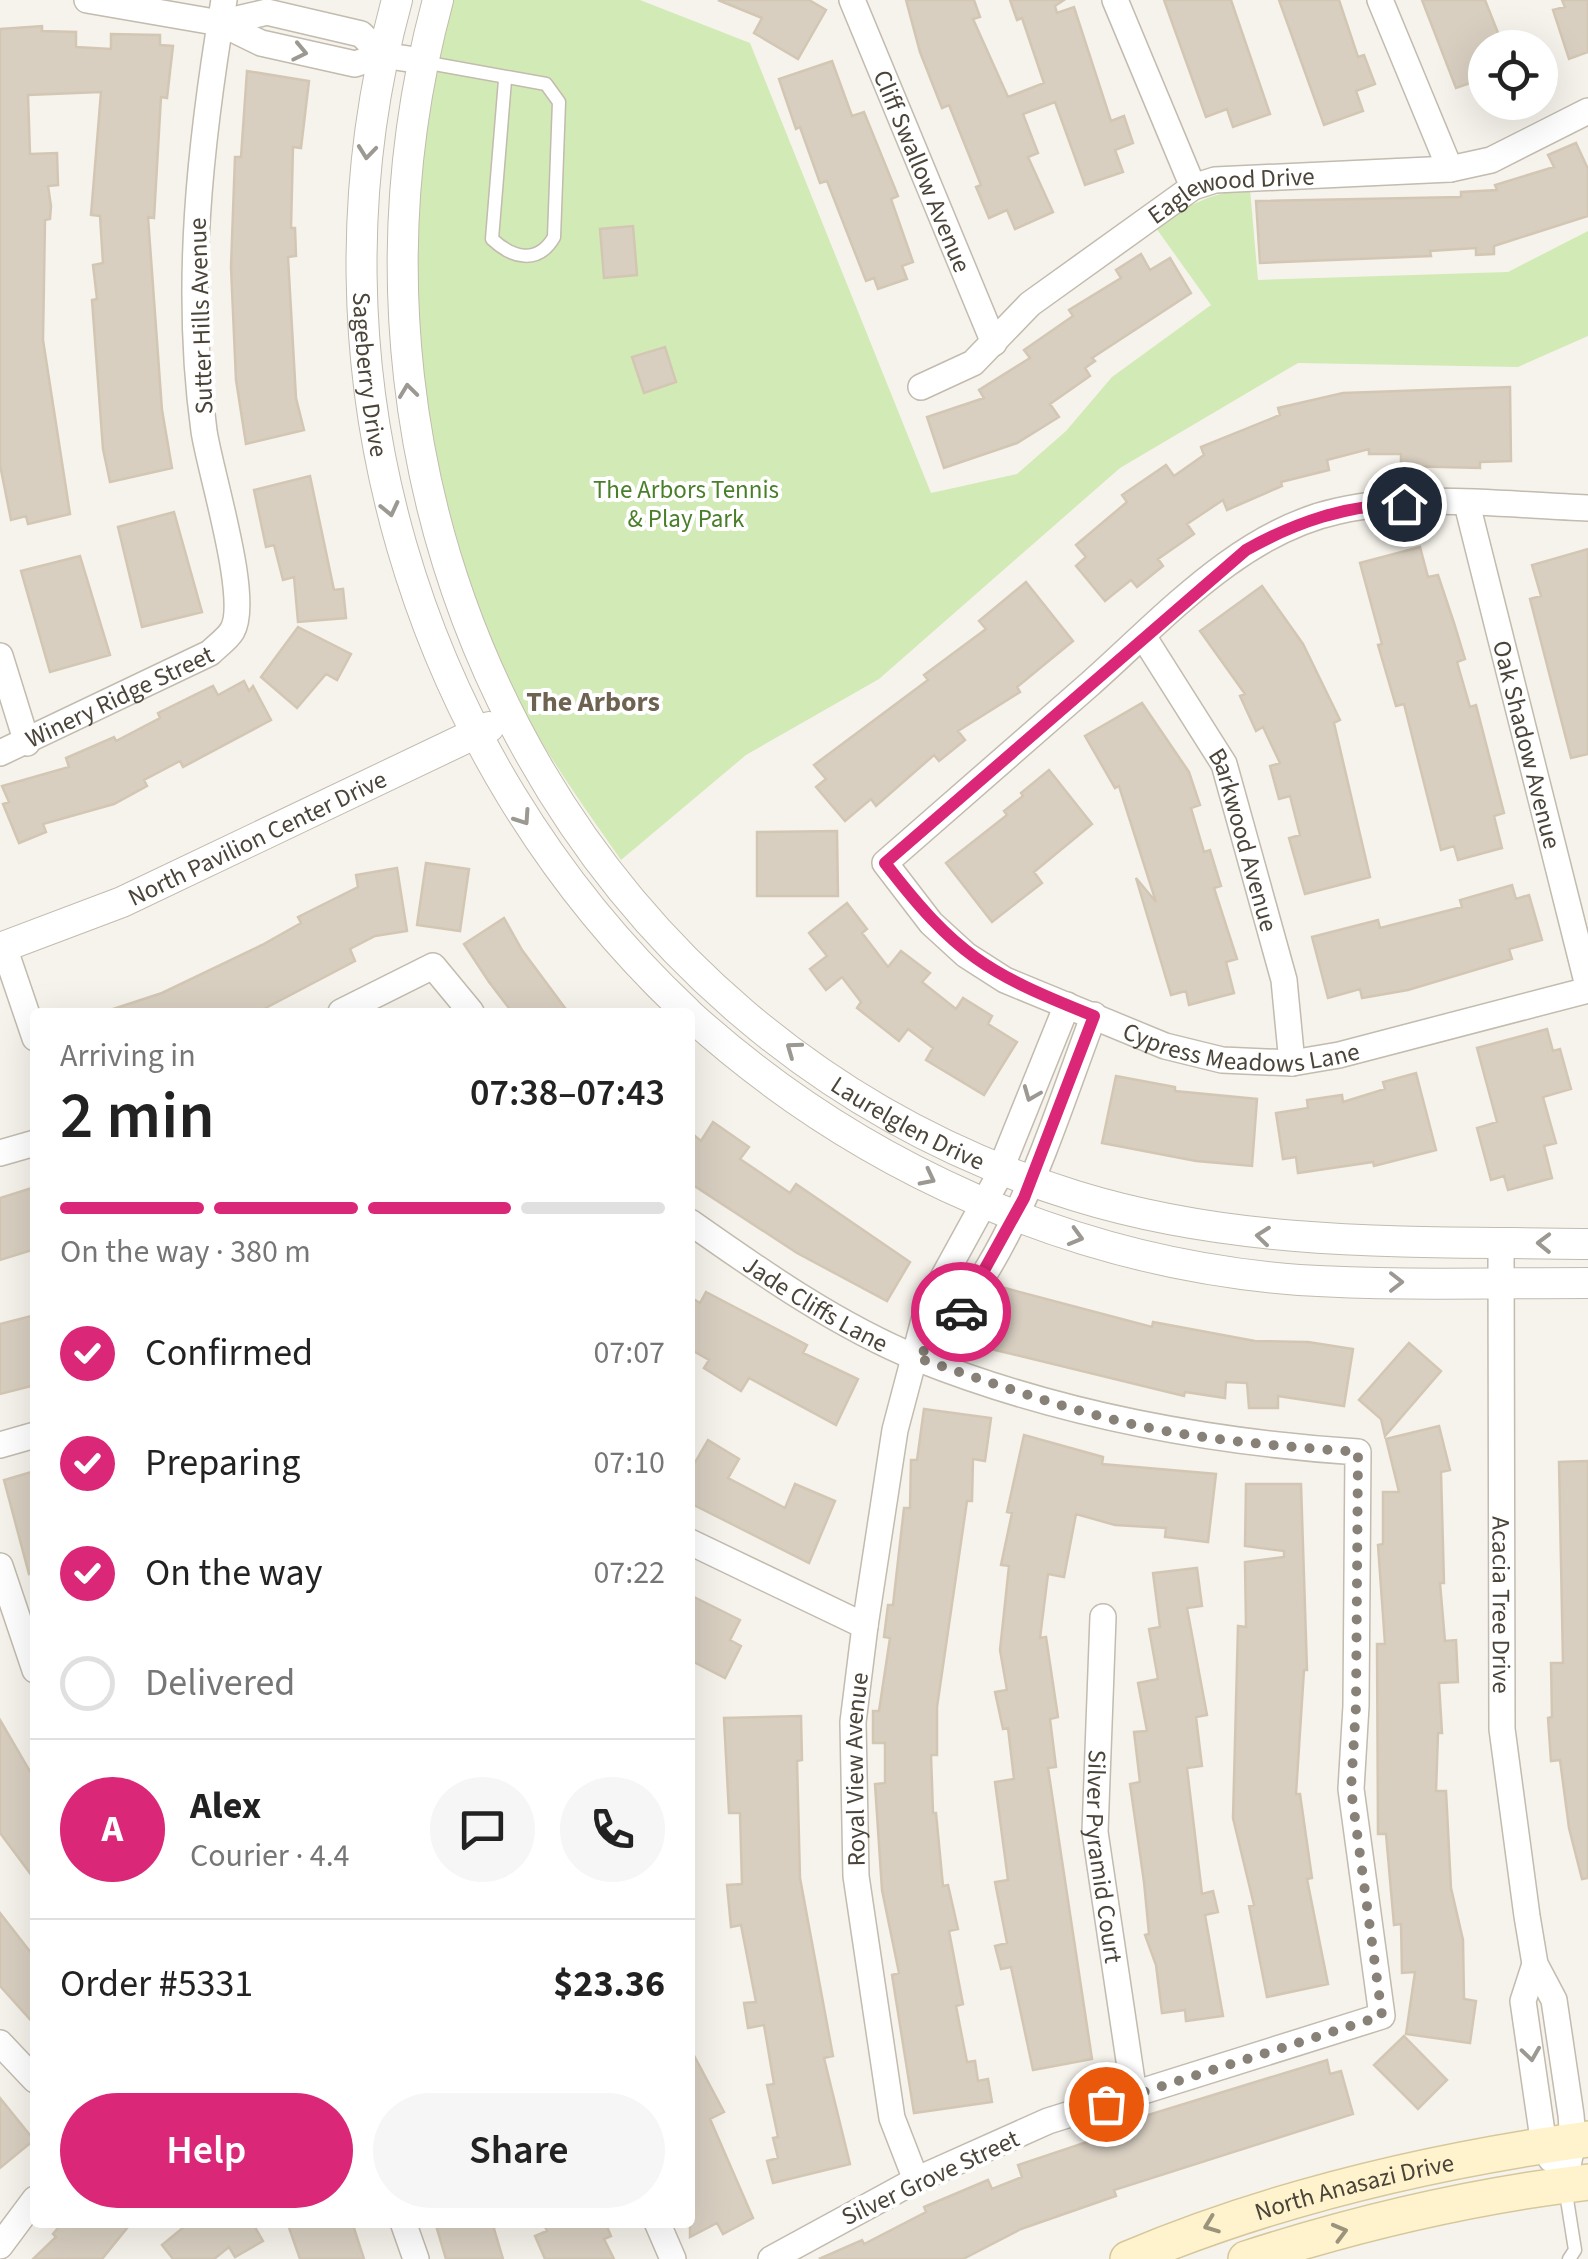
<!DOCTYPE html>
<html lang="en">
<head>
<meta charset="utf-8">
<style>
  :root { --surface:#fff; --page:#f6f6f6; --text:#222; --muted:#767676; --line:#e0e0e0; --accent:#db2777 }
  body { margin:0; font-family:"Source Sans 3",sans-serif; background:var(--page); color:var(--text); height:100vh; display:flex; flex-direction:column; font-size:38px; white-space:nowrap }
  * { box-sizing:border-box; margin:0 }
  p { font-size:32px; color:var(--muted) }
  .icon { flex:none; width:55px; height:55px; fill:none; stroke:currentColor; stroke-width:2; stroke-linecap:round; stroke-linejoin:round }
  .map { position:relative; flex:1; overflow:hidden }
  .panel { position:absolute; left:30px; top:1008px; width:665px; height:1220px; display:flex; flex-direction:column; background:var(--surface); border-radius:10px; box-shadow:0 10px 40px #0002 }
  .panel>* { flex:none }
  .controls { position:absolute; left:1468px; top:30px; display:grid; gap:20px }
  .controls a { display:grid; place-items:center; width:90px; height:90px; border-radius:50%; background:var(--surface); box-shadow:0 10px 40px #0002; font-size:50px }
  .pin { position:absolute; display:grid; place-items:center; width:85px; height:85px; color:#fff; margin:-42px; border:5px solid #fff; border-radius:50%; box-shadow:0 2px 10px #0007 }
  .courier { position:absolute; display:grid; place-items:center; width:100px; height:100px; margin:-50px; border:8px solid #db2777; border-radius:50%; background:#fff; color:#222; box-shadow:0 2px 12px #0007 }
  .head em { font-style:normal; font-weight:600 }
  .head div { display:flex; flex-direction:column-reverse }
  .head { display:flex; align-items:center; justify-content:space-between; height:170px; padding:0 30px }
  h1 { font-size:65px; font-weight:600; line-height:75px }
  .bar { display:grid; grid-template-columns:repeat(4,1fr); gap:15px 10px; align-content:center; height:120px; padding:0 30px }
  .bar i { height:12px; border-radius:8px; background:var(--line) }
  .bar .on { background:var(--accent) }
  .bar p { grid-column:span 4 }
  .line { display:flex; align-items:center; gap:25px; padding:0 30px; border-top:2px solid var(--line) }
  .line div { flex:1 }
  .round { display:grid; place-items:center; flex:none; width:105px; height:105px; border-radius:52px; background:var(--page) }
  ol { padding:0 30px; list-style:none }
  li { display:flex; align-items:center; gap:30px; height:110px }
  li p { margin-inline-start:auto }
  li .icon { padding:10px; border-radius:50%; background:var(--accent); color:#fff; stroke-width:4 }
  li:last-child { color:var(--muted) }
  li i { width:55px; height:55px; border:5px solid var(--line); border-radius:50% }
  .cta { display:flex; gap:20px; margin-top:auto; padding:20px 30px }
  .cta a { flex:1; height:115px; border-radius:60px; background:var(--accent); color:#fff; font-size:40px; font-weight:600; line-height:115px; text-align:center }
  .cta a+a { background:var(--page); color:var(--text) }
  .map>svg:first-child { display:block }
</style>
</head>
<body>
<div class="map">
<svg width="1588" height="2259" viewBox="0 0 1588 2259">
  <rect width="100%" height="100%" fill="#f6f3ec"/>
  <path fill="#d2eab5" d="M453,0h187l110,43 181,450 86,-19 49,-43 46,-54 99,-72 -55,-77c29,-22 56,-36 94,-39l8,91 250,-8 80,-41v105l-70,31 -220,-4 -178,105 -241,211 -133,76 -125,105c-43,-62 -89,-124 -119,-194 -86,-202 -118,-454 -49,-666z"/>
  <path fill="#d8cfc1" stroke="#d3c7b4" stroke-width="2.5" d="M718,0h91l17,10 -28,49 -44,-26 8,-15z
    M906,0h68l6,17 -7,2 35,78 36,-14 -22,-65 -5,2 -7,-20h54l-9,6 2,7 17,-6 37,114 13,-5 9,27 -18,7 8,22 -38,13 -30,-83 -32,12 15,39 -10,4 25,55 -38,17 -8,-19 -18,8 -13,-31 5,-2 -32,-80 -7,3 -22,-56z
    M1164,0h67l39,114 -37,13 -6,-18 -21,8z
    M1279,0h60l19,57 6,-2 11,29 -19,7 7,20 -39,14z
    M1422,0h63l19,48h-19v30l-29,10z
    M1562,0h26v52l-19,7 -16,-49 12,-3z
    M42,26v5l34,1v15l35,2v-15l49,1v10l13,1 -6,52 -6,-1 -7,121 -6,-1 14,193 10,58 -62,14 -7,-33 -11,-149 5,-1 -4,-34 10,-2 -3,-47 -9,-1 10,-123 -73,3 2,59 27,-1 1,32 -10,1 3,20 -1,13 -5,1 -2,120 27,174 -42,10 -2,-8 -15,4 -11,-55v-436z
    M832,61l20,55 12,-4 34,84 -7,3 22,63 -11,4 5,13 -29,10 -4,-11 -8,3 -39,-100 -7,2 -20,-56 -4,2 -17,-50z
    M247,71l62,10 -8,67 -8,-1 -2,81h4l1,28 -8,1 8,141 8,32 -58,14 -10,-64 -5,-113 4,-110h6z
    M1576,143l12,26v47l-94,30v8l-18,1v-7l-46,3 1,5 -171,7 -4,-62 205,-4v-5l36,-2 -2,-5 59,-18 -6,-12z
    M633,226l4,49 -33,3 -4,-49z
    M1141,254l9,16 20,-12 21,35 -99,65 3,3 -10,7 5,8 -40,28 9,13 -42,26 -73,25 -17,-51 57,-19 -5,-8 51,-32 -6,-8 49,-34 -4,-6 52,-32 -5,-8z
    M665,347l11,35 -32,11 -12,-36z
    M1510,387l1,74 -31,1v6l-79,-2v-12h-32v-5l-42,11 2,10 -48,12 1,4 -55,24 -4,-10 -36,24 7,10 -36,25 5,7 -26,21 -6,-7 -26,21 -29,-35 10,-9 -10,-12 51,-43 -5,-7 44,-30 8,11 30,-21 -3,-8 79,-32 -2,-7 65,-15z
    M310,476l24,114 9,-1 3,29 -48,4 -4,-45 -11,3 -9,-35 -8,2 -12,-57z
    M174,512l28,100 -60,15 -24,-100z
    M1420,547l8,30 10,-2 16,48 11,36 -8,3 13,45 6,-2 28,108 -10,3 8,32 -44,12 -4,-14 -13,4 -37,-146 -8,2 -18,-61 4,-1 -22,-81z
    M1588,549v205l-17,4 -41,-159 11,-3 -9,-31z
    M80,556l30,99 -60,17 -29,-101z
    M1026,582l47,59 -56,46 3,5 -62,39 7,9 -26,21 -5,-6 -58,51 -5,-7 -26,22 -29,-34 10,-8 -12,-14 114,-85 -4,-5 62,-46 -7,-8z
    M1262,586l41,58 37,76 -6,3 36,154 -65,17 -16,-56 11,-3 -10,-39 -11,3 -9,-33 10,-3 -17,-36 -7,4 -16,-35 5,-2 -45,-63z
    M298,627l53,27 -14,26 -11,-6 -29,34 -36,-31z
    M244,681l5,10 4,-5 18,34 -88,47 -3,-6 -36,19 3,6 -33,18 -71,20 3,8 -27,11 -16,-39 6,-2 -7,-16 67,-19 -3,-9 48,-21 2,4 44,-23 -2,-5 55,-27 5,9z
    M1142,703l47,69 11,33 -9,3 13,44 6,-2 11,36 -7,2 23,71 -11,3 8,31 -45,12 -3,-14 -15,4 -35,-117 20,24 -37,-116 -4,2 -30,-52z
    M1049,770l43,54 -58,48 8,11 -50,39 -46,-59 61,-48 -3,-4 19,-15 -2,-3z
    M837,831l1,65h-81v-64z
    M426,863l43,6 -9,62 -43,-6z
    M397,868l10,63 -32,5 -25,13 5,12 -97,51h-154l58,-19 100,-48 39,-22 -3,-6 60,-30 -2,-12z
    M1512,885l4,14 13,-4 13,45 -33,9 3,10 -104,31 -46,8 -2,-9 -32,9 -16,-61 66,-17 2,8 82,-21 -2,-7z
    M847,903l20,26 -5,4 26,34 13,-16 29,22 -8,9 34,27 7,-11 29,18 -4,8 29,18 -33,53 -58,-35 7,-12 -25,-19 -9,12 -42,-33 4,-6 -19,-25 -16,13 -16,-21 17,-13 -18,-23z
    M504,918l18,32 46,62h-56l-23,-30 -25,-38z
    M1547,1029l6,22 7,-2 11,40 -28,8 13,46 -12,3 8,32 -44,12 -4,-14 -13,4 -14,-52 20,-6 -20,-74z
    M1416,1073l20,77 -62,16 -1,-4 -75,11 -2,-16 -13,2 -7,-46 32,-5 -1,-8 35,-5 1,7 42,-13 -2,-7z
    M1116,1076l59,11v4l82,8 -5,67 -56,-5 -94,-18z
    M713,1122l36,25 -9,12 50,34 6,-9 114,78 -23,39 -90,-48 -107,-70v-51l11,9z
    M35,1187v62l-35,11v-62z
    M1005,1288l147,39 1,-5 102,19 53,1 45,7 -9,57 -66,-10v12h-29l-2,-25 -21,-1 -1,16 -40,-6 -1,4 -193,-47z
    M706,1292l101,53 -4,8 55,26 -22,46 -87,-47 -8,13 -37,-23 5,-8 -19,-11v-52l10,6z
    M35,1315v70l-35,9v-70z
    M1409,1343l32,28 -56,65 -4,-17 -22,-19z
    M924,1409l67,9 -6,43 -12,-2 -1,42h-5l-30,206v48h-6l2,58h3l7,73 5,-1 10,44 -9,2 14,73 -7,2 11,56 8,-1 3,20 10,-2 4,23 -78,11 -22,-138 7,-2 -17,-83 -7,-106 10,-1v-40h-12v-32h6l11,-73 -6,-1 4,-32h5l11,-97h6l1,-48h6z
    M1439,1426l11,44 -9,2 3,111h-4l5,58 11,-1 2,42 -19,1 3,50h-4l-2,58h10l5,97 12,52 1,59 12,2 -6,42 -64,-9 9,-62 -13,1 -1,-49 -7,1 -8,-91h-8l-1,-190h8l-7,-99 5,-1v-52h16l-13,-53z
    M1024,1435l79,22 -1,7 114,10 -8,68 -43,-5 1,-9 -51,-3 -39,-11 -12,63 -16,-3 -8,64 6,-1 12,80 -8,2 6,48 -8,1 44,291 -59,11 -22,-103 -10,2 -6,-23 12,-3 -12,-61 13,-2 -13,-98 19,-3 -6,-51 -5,1 -8,-37 12,-2 -7,-40 9,-84 -8,-1 11,-52 -5,-1z
    M708,1440l31,19 -11,19 57,30 10,-24 40,17 -26,62 -119,-60v-32z
    M1588,1461v417l-6,1 -13,-51 -9,-68 -9,1 -3,-43 4,-1 -1,-54h12l-4,-201z
    M35,1471v102l-6,1 -25,-94z
    M1246,1484h55l6,186h-3l-8,124h4l12,84 -5,1 21,105 -61,13 -18,-91 5,-1 -21,-87 5,-192 8,1 -1,-65 39,-5v-6l-39,-5z
    M1197,1568l5,38 -15,2 20,107 -11,2 6,49 -15,2 15,126 11,-3 5,21 -13,3 18,101 -37,5 -1,-11 -23,3 -6,-48 -11,-30 4,-1 -5,-52 -14,-98 10,-2 -6,-50 13,-1 -9,-48 20,-4 -9,-50 11,-2 -7,-54z
    M690,1595l50,25 -10,20 11,6 -16,32 -35,-18z
    M801,1716l1,44 -5,1 3,117 33,178 -9,2 26,106 -77,19 -6,-22 11,-3 -5,-20 5,-1 -11,-52 7,-1 -10,-59 -16,3 -4,-25 12,-1 -15,-77 -10,2 -4,-42 15,-1 -2,-71h-11l-5,-95z
    M0,1720l35,60v100l-35,-47z
    M0,1913l35,45v67l-35,-39z
    M1404,2036l43,44 -29,29 -44,-44z
    M690,2048l34,64 -14,7 43,99 -30,16 -6,-11 -27,14z
    M1327,2060l3,14 11,-3 12,43 -239,76 2,6 -95,33 -58,30h-144l43,-19 2,4 62,-32 -2,-5 64,-27 4,9 30,-12 -4,-12 96,-32 -2,-7z
    M0,2098l34,42 -34,28z
    M63,2222h69l-30,37h-69l23,-22 -3,-3z
    M190,2222h62l11,19 -28,16 -6,-10 -15,12h-41l-11,-14z
    M287,2222h65l12,37h-64z
    M435,2222h57l11,37h-57z
    M543,2222h62l6,14 -7,3 10,20h-69l-10,-23 12,-5z"/>
  <g fill="none" stroke-linecap="round" stroke-linejoin="round">
    <g stroke="#c2bbae" stroke-width="15">
      <path id="service" d="M429,63l117,21 13,18 -5,135c-16,28 -42,21 -62,2l13,-159
        M1565,2187l10,63 -6,9"/>
    </g>
    <g stroke="#c2bbae" stroke-width="28">
      <g id="minor">
        <path d="M87,0l133,23 41,20 94,21 27,-9 40,6"/>
        <path id="s1" d="M852,0l142,343"/>
        <path d="M1115,0l78,187"/>
        <path d="M1380,0l70,169"/>
        <path d="M220,23l47,-11 94,22 21,21"/>
        <path id="s2" d="M921,387l52,-24 57,-59 163,-117 22,-7 235,-11 41,-9 97,-49"/>
        <path id="s3" d="M1467,504l121,482"/>
        <path id="s4" d="M1588,508c-81,-3 -170,-15 -250,3 -98,21 -175,108 -247,172 -69,60 -138,120 -206,180l46,60 35,32 39,25 160,66 57,14 70,3 47,-8 249,-65"/>
        <path id="s5" d="M1143,636l81,128 60,216 8,83"/>
        <path d="M0,656l27,87"/>
        <path id="s6" d="M0,753l210,-100c7,-7 17,-14 22,-22 19,-31 -22,-159 -28,-200 -20,-145 -4,-288 20,-431"/>
        <path d="M4,947l31,91"/>
        <path d="M341,1012l92,-46 38,46"/>
        <path d="M0,1153l35,-10"/>
        <path id="s7" d="M690,1222c71,50 148,104 229,137 141,56 288,83 439,93l-2,254 -5,83 31,227 -334,105 -132,59 -145,79"/>
        <path id="s8" d="M1501,1243l1,486 25,187 8,48 19,36 17,115 2,26 -9,44"/>
        <path d="M917,1358c94,-87 132,-225 177,-343"/>
        <path d="M0,1445l35,-10"/>
        <path d="M690,1542l175,84"/>
        <path d="M0,1566l35,104"/>
        <path id="s9" d="M1103,1617l-8,215 39,262"/>
        <path d="M1535,1964l-12,37 21,145 7,13"/>
        <path d="M0,2043l35,37"/>
        <path id="s10" d="M916,2180l-24,-62 -36,-242 -3,-154 12,-96 30,-196 33,-125 67,-122 72,-178"/>
        <path d="M403,2222l13,37"/>
        <path d="M657,2222l16,37"/>
        <path d="M0,2246l35,-47"/>
      </g>
    </g>
    <g stroke="#c2bbae" stroke-width="32">
      <g id="tertiary">
        <path id="s11" d="M397,0c-100,364 16,755 290,1012"/>
        <path id="s12" d="M438,0c-136,503 131,1039 638,1196 168,52 338,45 512,48"/>
        <path id="s13" d="M0,948l122,-46 367,-175"/>
        <path d="M690,1015c168,152 383,248 609,265 96,6 193,3 289,3"/>
      </g>
    </g>
    <g stroke="#d6c79b" stroke-width="38">
      <g id="secondary">
        <path id="s14" d="M1128,2259c147,-62 302,-98 460,-120"/>
        <path d="M1246,2259c111,-36 227,-63 342,-77"/>
      </g>
    </g>
    <use href="#service" stroke="#fff" stroke-width="12"/>
    <use href="#minor" stroke="#fff" stroke-width="25"/>
    <use href="#tertiary" stroke="#fff" stroke-width="30"/>
    <use href="#secondary" stroke="#fff3cd" stroke-width="35"/>
  </g>
  <defs><path id="oneway-chevron" d="M-2-3.5L2.5 0L-2 3.5" fill="none" stroke-width="1.6" stroke-linecap="round" stroke-linejoin="round" transform="scale(2.5)"/></defs>
  <g stroke="#9c9892">
    <use href="#oneway-chevron" transform="translate(300 52) rotate(12)"/>
    <use href="#oneway-chevron" transform="translate(367 152) rotate(96)"/>
    <use href="#oneway-chevron" transform="translate(408 391) rotate(-97)"/>
    <use href="#oneway-chevron" transform="translate(390 509) rotate(77)"/>
    <use href="#oneway-chevron" transform="translate(523 818) rotate(56)"/>
    <use href="#oneway-chevron" transform="translate(793 1049) rotate(-144)"/>
    <use href="#oneway-chevron" transform="translate(1031 1094) rotate(112)"/>
    <use href="#oneway-chevron" transform="translate(928 1178) rotate(27)"/>
    <use href="#oneway-chevron" transform="translate(1263 1236) rotate(-174)"/>
    <use href="#oneway-chevron" transform="translate(1076 1237) rotate(16)"/>
    <use href="#oneway-chevron" transform="translate(1544 1243) rotate(-179)"/>
    <use href="#oneway-chevron" transform="translate(1396 1282)"/>
    <use href="#oneway-chevron" transform="translate(1531 2054) rotate(82)"/>
  </g>
  <g stroke="#9c937c">
    <use href="#oneway-chevron" transform="translate(1211 2225) rotate(159)"/>
    <use href="#oneway-chevron" transform="translate(1340 2232) rotate(-15)"/>
  </g>
  <g fill="none" stroke-linecap="round" stroke-linejoin="round">
    <path stroke="#878178" stroke-width="10" stroke-dasharray="0 18" d="M961,1312l-44,46c80,26 159,56 243,72 65,12 131,17 198,22l-2,254 -5,83 31,227 -276,88"/>
    <path stroke="#db2777" stroke-width="12" d="M961,1312l63,-114 70,-182c-108,-43 -138,-61 -209,-153l361,-313c50,-28 100,-45 158,-46"/>
  </g>
  <g text-anchor="middle" stroke-width="8" stroke-linejoin="round" paint-order="stroke">
    <g font-size="25" fill="#4b4439" stroke="#fff">
      <text dy="9" stroke="none"><textPath href="#s1" startOffset="185">Cliff Swallow Avenue</textPath></text>
      <text dy="9" stroke="none"><textPath href="#s2" startOffset="375">Eaglewood Drive</textPath></text>
      <text transform="translate(200 316) rotate(-92)" y="9">Sutter Hills Avenue</text>
      <text dy="9" stroke="none"><textPath href="#s11" startOffset="378">Sageberry Drive</textPath></text>
      <text dy="9" stroke="none"><textPath href="#s6" startOffset="132">Winery Ridge Street</textPath></text>
      <text dy="9" stroke="none"><textPath href="#s3" startOffset="248">Oak Shadow Avenue</textPath></text>
      <text dy="9" stroke="none"><textPath href="#s13" startOffset="280">North Pavilion Center Drive</textPath></text>
      <text dy="9" stroke="none"><textPath href="#s5" startOffset="230">Barkwood Avenue</textPath></text>
      <text dy="9" stroke="none"><textPath href="#s4" startOffset="1248">Cypress Meadows Lane</textPath></text>
      <text dy="9" stroke="none"><textPath href="#s12" startOffset="1315">Laurelglen Drive</textPath></text>
      <text dy="9" stroke="none"><textPath href="#s7" startOffset="150">Jade Cliffs Lane</textPath></text>
      <text dy="9" stroke="none"><textPath href="#s8" startOffset="362">Acacia Tree Drive</textPath></text>
      <text dy="9" stroke="none"><textPath href="#s10" startOffset="418">Royal View Avenue</textPath></text>
      <text dy="9" stroke="none"><textPath href="#s9" startOffset="240">Silver Pyramid Court</textPath></text>
      <text transform="translate(930 2177) rotate(-25)" y="9">Silver Grove Street</text>
      <text dy="9" stroke="none"><textPath href="#s14" startOffset="238">North Anasazi Drive</textPath></text>
    </g>
    <g font-size="25" fill="#4a7f2a" stroke="#fff">
      <text x="686" y="498">The Arbors Tennis<tspan x="686" dy="29">&amp; Play Park</tspan></text>
    </g>
    <g font-size="28" font-weight="bold" fill="#6e6250" stroke="#fff">
      <text x="593" y="711">The Arbors</text>
    </g>
  </g>
</svg>
<div class="controls">
<a><svg class="icon" aria-label="locate" viewBox="0 0 24 24"><circle cx="12" cy="12" r="6"/><path d="M12 2v4M12 18v4M2 12h4M18 12h4"/></svg></a>
</div>
<div class="pin" style="left:1106px;top:2104px;background:#ea580c"><svg class="icon" aria-label="bag" viewBox="0 0 24 24"><path d="M5 8h14l-1 12H6zM9 8a3 3 0 0 1 6 0"/></svg></div>
<div class="pin" style="left:1404px;top:504px;background:#1f2937"><svg class="icon" aria-label="home" viewBox="0 0 24 24"><path d="M3 11l9-7 9 7M6 9v11h12V9"/></svg></div>
<div class="courier" style="left:961px;top:1312px"><svg class="icon" aria-label="car" viewBox="0 0 24 24"><path d="M5 17H2v-5l4-1 3-4h7l3 4 3 1v5h-3M9 17h6M6 11h13"/><circle cx="7" cy="17" r="2"/><circle cx="17" cy="17" r="2"/></svg></div>
<section class="panel">
<div class="head"><div><h1>2 min</h1><p>Arriving in</p></div><em>07:38–07:43</em></div>
<div class="bar"><i class="on"></i><i class="on"></i><i class="on"></i><i></i><p>On the way · 380 m</p></div>
<ol>
<li><svg class="icon" aria-label="check" viewBox="0 0 24 24"><path d="M5 12l5 5 9-10"/></svg>Confirmed<p>07:07</p></li>
<li><svg class="icon" aria-label="check" viewBox="0 0 24 24"><path d="M5 12l5 5 9-10"/></svg>Preparing<p>07:10</p></li>
<li><svg class="icon" aria-label="check" viewBox="0 0 24 24"><path d="M5 12l5 5 9-10"/></svg>On the way<p>07:22</p></li>
<li><i></i>Delivered</li>
</ol>
<div class="line" style="height:180px"><b class="round" style="background:var(--accent);color:#fff">A</b><div><b>Alex</b><p>Courier · 4.4</p></div><a class="round"><svg class="icon" aria-label="chat" viewBox="0 0 24 24"><path d="M4 5h16v11H9l-5 4z"/></svg></a><a class="round"><svg class="icon" aria-label="phone" viewBox="0 0 24 24"><path d="M5 4h4l2 5-3 2q2 4 5 5l2-3 5 2v4C11 20 4 13 5 4z"/></svg></a></div>
<div class="line" style="height:130px"><div>Order #5331</div><b>$23.36</b></div>
<div class="cta"><a>Help</a><a>Share</a></div>
</section>
</div>
</body>
</html>
